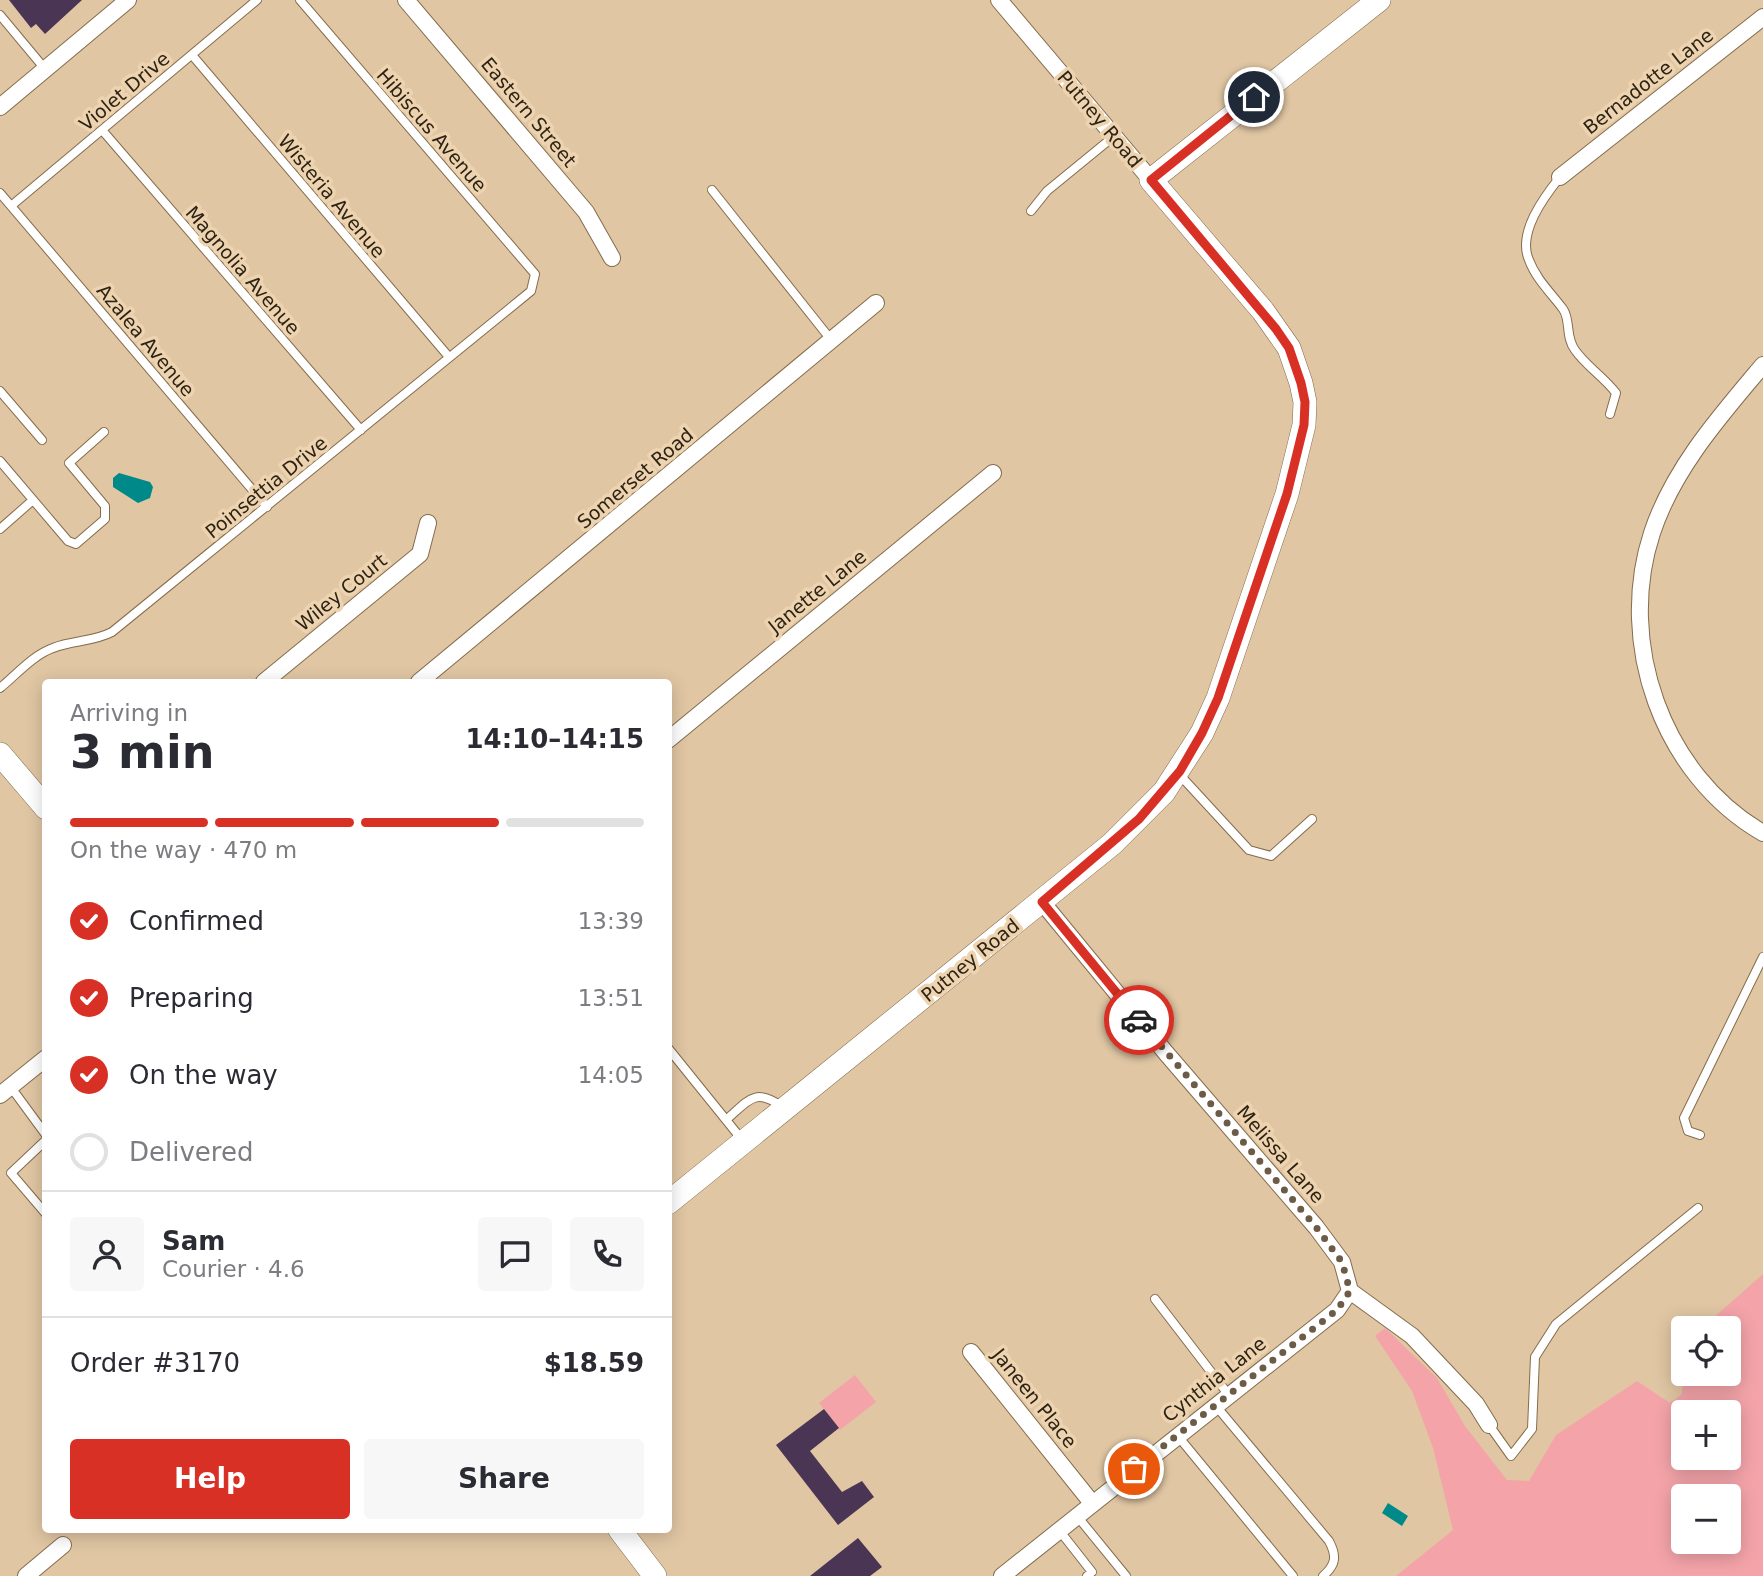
<!DOCTYPE html>
<html lang="en">
<head>
<meta charset="utf-8">
<style>
  :root { --surface:#fff; --page:#f7f7f7; --text:#2b2b33; --muted:#7c7c81; --line:#e1e1e2; --accent:#d93025 }
  body { margin:0; font-family:"DejaVu Sans",sans-serif; background:var(--page); color:var(--text); height:100vh; display:flex; flex-direction:column; font-size:26px; white-space:nowrap }
  * { box-sizing:border-box; margin:0 }
  p { font-size:23px; color:var(--muted) }
  .icon { flex:none; width:38px; height:38px; fill:none; stroke:currentColor; stroke-width:2; stroke-linecap:round; stroke-linejoin:round }
  .map { position:relative; flex:1; overflow:hidden }
  .sheet { position:absolute; left:42px; top:679px; width:630px; height:854px; display:flex; flex-direction:column; background:var(--surface); border-radius:7px; box-shadow:0 4px 18px #0003 }
  .sheet>* { flex:none }
  .fabs { position:absolute; left:1671px; top:1316px; display:grid; gap:14px }
  .fabs a { display:grid; place-items:center; width:70px; height:70px; border-radius:7px; background:var(--surface); box-shadow:0 4px 18px #0003; font-size:35px }
  .pin { position:absolute; display:grid; place-items:center; width:60px; height:60px; color:#fff; margin:-30px; border:4px solid #fff; border-radius:50%; box-shadow:0 2px 7px #0007 }
  .courier { position:absolute; display:grid; place-items:center; width:70px; height:70px; margin:-35px; border:5px solid #d93025; border-radius:50%; background:#fff; color:#222; box-shadow:0 2px 9px #0007 }
  .headline em { font-style:normal; font-weight:700 }
  .headline div { display:flex; flex-direction:column-reverse }
  .headline { display:flex; align-items:center; justify-content:space-between; height:119px; padding:0 28px }
  h1 { font-size:46px; font-weight:700; line-height:52px }
  .bar { display:grid; grid-template-columns:repeat(4,1fr); gap:10px 7px; align-content:center; height:84px; padding:0 28px }
  .bar i { height:9px; border-radius:5px; background:var(--line) }
  .bar .selected { background:var(--accent) }
  .bar p { grid-column:span 4 }
  .line { display:flex; align-items:center; gap:18px; padding:0 28px; border-top:2px solid var(--line) }
  .line div { flex:1 }
  .round { display:grid; place-items:center; flex:none; width:74px; height:74px; border-radius:7px; background:var(--page) }
  ol { padding:0 28px; list-style:none }
  li { display:flex; align-items:center; gap:21px; height:77px }
  li p { margin-inline-start:auto }
  li .icon { padding:7px; border-radius:50%; background:var(--accent); color:#fff; stroke-width:4 }
  li:last-child { color:var(--muted) }
  li i { width:38px; height:38px; border:4px solid var(--line); border-radius:50% }
  .button { display:flex; gap:14px; margin-top:auto; padding:14px 28px }
  .button a { flex:1; height:80px; border-radius:7px; background:var(--accent); color:#fff; font-size:28px; font-weight:700; line-height:80px; text-align:center }
  .button a+a { background:var(--page); color:var(--text) }
  .map>svg:first-child { display:block }
</style>
</head>
<body>
<div class="map">
<svg width="1763" height="1576" viewBox="0 0 1763 1576">
  <rect width="100%" height="100%" fill="#e0c6a3"/>
  <path fill="#f4a4a9" fill-rule="evenodd" d="M1763,1274v302h-367l57,-46 -20,-82 -21,-57 -37,-55 10,-8 52,50 28,48 42,54 22,1 27,-46 81,-54 33,22 12,-9 1,-29 1,9h45v-46h-27zM1684,1412h45v46h-45zM1684,1496h45v46h-45z
    M855,1375l21,27 -36,28 -21,-27z"/>
  <path fill="#008989" d="M119,473l31,9 3,5 -3,11 -12,5 -25,-16v-9z
    M1388,1503l20,13 -6,10 -20,-13z"/>
  <path fill="#4a3654" d="M9,0h73l-37,34 -9,-10 -5,4z
    M824,1409l15,19 -29,23 32,41 20,-11 12,16 -36,28 -62,-80z
    M858,1538l24,29 -12,9h-60z"/>
  <g fill="none" stroke-linecap="round" stroke-linejoin="round">
    <g stroke="#846c4c" stroke-width="10">
      <path id="lane" d="M0,15l45,54
        M192,55l257,302
        M102,130l259,300
        M1560,177c-16,20 -43,56 -31,83 7,19 22,33 34,49 8,11 2,28 12,41 11,16 29,27 41,43l-6,21
        M712,190l120,151
        M0,193l267,314
        M11,206l246,-206
        M1031,211l16,-20 66,-54
        M0,391l42,49
        M0,461l68,80 8,3 29,-25v-13l-36,-43 35,-31
        M0,529l33,-29
        M0,688c16,-13 33,-33 53,-40 20,-8 40,-6 59,-16l419,-341 4,-17 -235,-274
        M1178,773l71,77 22,6 41,-37
        M668,1048l75,93
        M10,1086l36,49
        M726,1120c22,-19 29,-33 55,-14
        M1700,1135l-12,-4 -4,-13 79,-161
        M46,1140l-35,33 35,41
        M1155,1299l73,95
        M1216,1406l113,135c8,15 7,24 -6,35
        M1489,1425l22,31 21,-27 3,-72 21,-33 142,-116
        M1177,1435l116,141
        M1077,1516l49,60
        M1059,1530l33,42 -5,4"/>
    </g>
    <g stroke="#846c4c" stroke-width="18">
      <path id="street" d="M406,0l180,212 26,46
        M999,0l152,180
        M0,107l128,-107
        M1560,177l203,-160
        M1763,365c-43,51 -90,104 -111,168 -36,109 10,242 111,300
        M264,682l156,-128 8,-31
        M419,682l457,-379
        M668,740l325,-267
        M1042,902l124,151 150,174 26,35 8,29 62,45 64,68 13,21
        M0,1095l46,-37
        M971,1352l121,151
        M26,1576l37,-31
        M1002,1576l335,-266 13,-19"/>
    </g>
    <g stroke="#846c4c" stroke-width="24">
      <path id="secondary" d="M0,754l46,54
        M668,1203l444,-359 52,-52 38,-59 16,-35 69,-204 17,-69 1,-23 -4,-19 -12,-35 -26,-37 -112,-131 228,-180
        M620,1530l35,46"/>
    </g>
    <use href="#lane" stroke="#fff" stroke-width="8"/>
    <use href="#street" stroke="#fff" stroke-width="16"/>
    <use href="#secondary" stroke="#fff" stroke-width="23"/>
  </g>
  <g fill="none" stroke-linecap="round" stroke-linejoin="round">
    <path stroke="#6c5c47" stroke-width="7" stroke-dasharray="0 12.6" d="M1134,1469l203,-159 13,-19 -8,-29 -26,-35 -177,-207"/>
    <path stroke="#d93025" stroke-width="9" d="M1139,1020l-97,-118 97,-83 41,-48 22,-38 16,-35 69,-204 17,-69 1,-23 -4,-19 -12,-35 -13,-19 -125,-149 103,-83"/>
  </g>
  <g text-anchor="middle" stroke-width="7" stroke-linejoin="round" paint-order="stroke">
    <g font-size="19" fill="#2d2315" stroke="#edd3af">
      <text transform="translate(1648 81) rotate(-38)" y="7">Bernadotte Lane</text>
      <text transform="translate(124 91) rotate(-40)" y="7">Violet Drive</text>
      <text transform="translate(529 112) rotate(50)" y="7">Eastern Street</text>
      <text transform="translate(1100 119) rotate(50)" y="7">Putney Road</text>
      <text transform="translate(432 130) rotate(49)" y="7">Hibiscus Avenue</text>
      <text transform="translate(332 196) rotate(50)" y="7">Wisteria Avenue</text>
      <text transform="translate(243 270) rotate(49)" y="7">Magnolia Avenue</text>
      <text transform="translate(146 340) rotate(50)" y="7">Azalea Avenue</text>
      <text transform="translate(635 478) rotate(-40)" y="7">Somerset Road</text>
      <text transform="translate(266 487) rotate(-39)" y="7">Poinsettia Drive</text>
      <text transform="translate(817 591) rotate(-39)" y="7">Janette Lane</text>
      <text transform="translate(341 592) rotate(-39)" y="7">Wiley Court</text>
      <text transform="translate(970 960) rotate(-39)" y="7">Putney Road</text>
      <text transform="translate(1281 1154) rotate(49)" y="7">Melissa Lane</text>
      <text transform="translate(1214 1379) rotate(-38)" y="7">Cynthia Lane</text>
      <text transform="translate(1035 1398) rotate(51)" y="7">Janeen Place</text>
    </g>
  </g>
</svg>
<div class="fabs">
<a><svg class="icon" aria-label="locate" viewBox="0 0 24 24"><circle cx="12" cy="12" r="6"/><path d="M12 2v4M12 18v4M2 12h4M18 12h4"/></svg></a>
<a>+</a>
<a>−</a>
</div>
<div class="pin" style="left:1134px;top:1469px;background:#ea580c"><svg class="icon" aria-label="bag" viewBox="0 0 24 24"><path d="M5 8h14l-1 12H6zM9 8a3 3 0 0 1 6 0"/></svg></div>
<div class="pin" style="left:1254px;top:97px;background:#1f2937"><svg class="icon" aria-label="home" viewBox="0 0 24 24"><path d="M3 11l9-7 9 7M6 9v11h12V9"/></svg></div>
<div class="courier" style="left:1139px;top:1020px"><svg class="icon" aria-label="car" viewBox="0 0 24 24"><path d="M5 17H2v-5l4-1 3-4h7l3 4 3 1v5h-3M9 17h6M6 11h13"/><circle cx="7" cy="17" r="2"/><circle cx="17" cy="17" r="2"/></svg></div>
<section class="sheet">
<div class="headline"><div><h1>3 min</h1><p>Arriving in</p></div><em>14:10–14:15</em></div>
<div class="bar"><i class="selected"></i><i class="selected"></i><i class="selected"></i><i></i><p>On the way · 470 m</p></div>
<ol>
<li><svg class="icon" aria-label="check" viewBox="0 0 24 24"><path d="M5 12l5 5 9-10"/></svg>Confirmed<p>13:39</p></li>
<li><svg class="icon" aria-label="check" viewBox="0 0 24 24"><path d="M5 12l5 5 9-10"/></svg>Preparing<p>13:51</p></li>
<li><svg class="icon" aria-label="check" viewBox="0 0 24 24"><path d="M5 12l5 5 9-10"/></svg>On the way<p>14:05</p></li>
<li><i></i>Delivered</li>
</ol>
<div class="line" style="height:126px"><a class="round"><svg class="icon" aria-label="person" viewBox="0 0 24 24"><circle cx="12" cy="8" r="4"/><path d="M4 21q1-7 8-7t8 7"/></svg></a><div><b>Sam</b><p>Courier · 4.6</p></div><a class="round"><svg class="icon" aria-label="chat" viewBox="0 0 24 24"><path d="M4 5h16v11H9l-5 4z"/></svg></a><a class="round"><svg class="icon" aria-label="phone" viewBox="0 0 24 24"><path d="M5 4h4l2 5-3 2q2 4 5 5l2-3 5 2v4C11 20 4 13 5 4z"/></svg></a></div>
<div class="line" style="height:91px"><div>Order #3170</div><b>$18.59</b></div>
<div class="button"><a>Help</a><a>Share</a></div>
</section>
</div>
</body>
</html>
